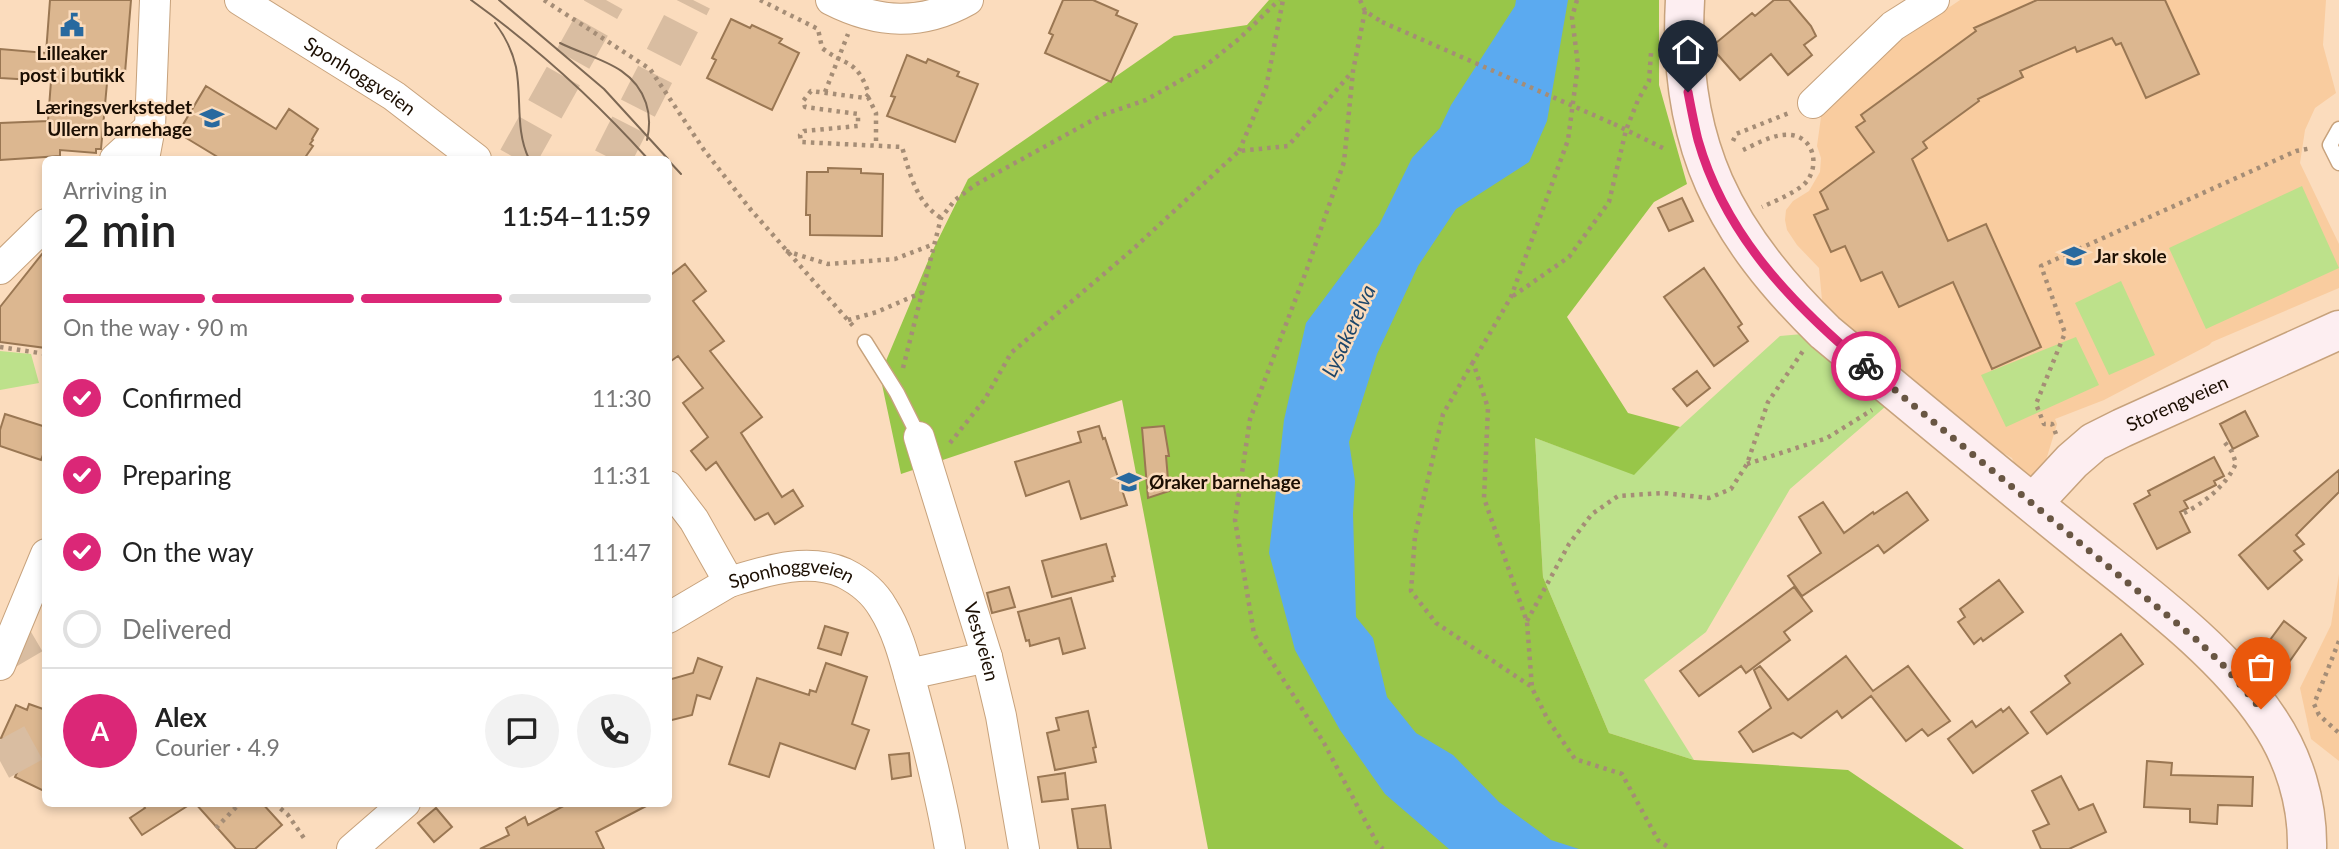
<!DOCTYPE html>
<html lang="en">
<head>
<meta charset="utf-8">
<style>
  :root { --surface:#fff; --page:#f2f2f2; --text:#222; --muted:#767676; --line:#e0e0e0; --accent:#db2777 }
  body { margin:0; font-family:Lato,sans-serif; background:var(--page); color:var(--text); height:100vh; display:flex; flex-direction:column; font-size:26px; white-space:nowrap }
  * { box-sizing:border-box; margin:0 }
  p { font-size:23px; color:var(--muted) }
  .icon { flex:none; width:38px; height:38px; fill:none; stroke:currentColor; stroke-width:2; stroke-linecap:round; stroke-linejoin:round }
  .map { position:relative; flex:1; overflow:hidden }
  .side { position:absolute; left:42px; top:156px; width:630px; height:651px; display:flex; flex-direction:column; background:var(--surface); border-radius:10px; box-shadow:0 4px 10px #0003 }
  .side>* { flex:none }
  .pin { position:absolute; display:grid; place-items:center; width:60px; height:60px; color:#fff; margin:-72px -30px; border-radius:50% 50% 50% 0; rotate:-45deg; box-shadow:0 0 7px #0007 }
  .pin .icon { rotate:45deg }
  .courier { position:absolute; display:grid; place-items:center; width:70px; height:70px; margin:-35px; border:5px solid #db2777; border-radius:50%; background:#fff; color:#222; box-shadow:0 2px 9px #0007 }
  .headline em { font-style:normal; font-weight:600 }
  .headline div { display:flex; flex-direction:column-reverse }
  .headline { display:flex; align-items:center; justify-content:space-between; height:119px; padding:0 21px }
  h1 { font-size:46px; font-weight:600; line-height:52px }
  .bar { display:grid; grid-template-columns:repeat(4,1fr); gap:10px 7px; align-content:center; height:84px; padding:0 21px }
  .bar i { height:9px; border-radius:5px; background:var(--line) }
  .bar .on { background:var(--accent) }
  .bar p { grid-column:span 4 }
  .line { display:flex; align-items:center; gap:18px; padding:0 21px; border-top:2px solid var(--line) }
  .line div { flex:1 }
  .round { display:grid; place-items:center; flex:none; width:74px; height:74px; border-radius:37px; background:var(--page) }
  ol { padding:0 21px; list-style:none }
  li { display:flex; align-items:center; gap:21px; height:77px }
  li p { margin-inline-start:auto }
  li .icon { padding:7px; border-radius:50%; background:var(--accent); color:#fff; stroke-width:4 }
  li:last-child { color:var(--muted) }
  li i { width:38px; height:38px; border:4px solid var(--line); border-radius:50% }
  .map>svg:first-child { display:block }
</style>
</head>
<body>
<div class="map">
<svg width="2339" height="849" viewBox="0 0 2339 849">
  <rect width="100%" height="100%" fill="#fbdcbd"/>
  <path fill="#f9cc9f" d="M1960,0h366l-3,45 13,48 -21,15 -10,22 -5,33 39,81v44l-127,54 -3,3 -105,55 -49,19 2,5 -24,79 -21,-45 -112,-64 -75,-62 -6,-64 -22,-23 -10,-15 -2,-10 1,-10 7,-9 16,-10 11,-19 1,-14 -4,-12 5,-36 69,-63z
    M2339,574v187l-28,-22 -11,-51 31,-63z"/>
  <path fill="#bde18b" d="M2302,186l37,82 -133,61 -37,-81z
    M2121,281l34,74 -46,20 -34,-72z
    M1825,332l75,62 -110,95 -84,143 -62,48 50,80 -85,-27 -66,-156 -8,-139 99,36 46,-47 100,-91z
    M2076,337l23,48 -93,42 -25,-52z
    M0,351l31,3 8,29 -39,7z"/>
  <path fill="#98c649" d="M1269,0h390v85l28,99 -33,18 -87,115 61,96 52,14 -46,48 -99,-37 8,139 66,156 85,27 154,10 116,79h-756l-86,-449 -221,74 -21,-99 51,-121 37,-75 206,-143 73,-11z"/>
  <path fill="#5baaf0" d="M1516,0h52l-21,121 -18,41 -73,47 -38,57 -41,88 -28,88 6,39 -2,33 3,103 17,21 14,59 29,36 37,22 46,47 52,38 28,9h-130l-64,-55 -45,-64 -45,-80 -26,-97 15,-133 22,-97 73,-98 33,-67 28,-30 11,-23 64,-99z"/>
  <path fill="#dcb790" stroke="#9a7753" stroke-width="2" d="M50,0h81l-6,73 -17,-1 -7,77h-5v4l-36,-3v6l-60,4v-37l48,-2 3,-40 -51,-3v-29l46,4z
    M1063,0h30l25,11 -2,4 21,9 -26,58 -66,-29 8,-18 -4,-2z
    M1774,0h15l22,26 5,10 -12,9 8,10 -24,20 -17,-21 -31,26 -29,-33 41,-34 3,3z
    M2037,0h128l34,74 -53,24 -25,-55 -5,2 -4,-7 -35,14 -2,-5 -55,24 3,6 -45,22 1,2 -56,41 4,6 -15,11 36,82 38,-17 55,123 -49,22 -39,-87 -54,25 -17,-35 -21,9 -16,-35 -14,6 -17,-37 14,-6 -8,-17 54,-40 -18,-25 9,-6 -4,-6 115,-84 -2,-3z
    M731,19l19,9 2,-3 30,14 -3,4 20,10 -27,57 -65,-32 9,-18 -4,-2z
    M907,55l19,8 2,-4 31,13 -2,4 21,8 -23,58 -68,-26 8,-19 -4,-1z
    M206,86l70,43 13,-20 29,20 -6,10 1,1 -3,4 3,2 -9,13h-83l-43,-26z
    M828,168l33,1v4l22,1 -1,62 -72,-1v-20h-4l1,-43h21z
    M1682,198l11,23 -24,10 -11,-23z
    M46,249v99l-46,-6v-35z
    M685,264l21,27 -13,10 31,40 -14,10 52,66 -21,16 41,64 11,-7 10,16 -28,18 -7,-11 -13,7 -39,-58 -10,8 -15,-19 17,-14 -25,-34 20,-15 -25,-32 -10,7v-86z
    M1704,268l38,56 -4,3 10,14 -34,25 -50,-69z
    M1697,371l13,17 -23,18 -14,-17z
    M2245,411l13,25 -25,13 -13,-25z
    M5,414l41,13v20l-5,13 -41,-14v-16z
    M1099,426l4,13 2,-1 22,67 -46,14 -12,-38 -43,15 -11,-34 66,-20 -3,-10z
    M1164,426l5,30h-3l3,35 -21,7 -6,-70z
    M2214,457l10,19 -10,5 2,4 -32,16 4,7 -8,4 10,20 -33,17 -23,-45 16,-9 -2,-4z
    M2339,470v22l-43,43 8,9 -10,7 8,9 -34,29 -29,-34z
    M1907,492l21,28 -44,33 -6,-8 -76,51 -14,-20 33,-23 -22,-36 24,-15 21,31 29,-21 1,2z
    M1106,544l9,32 -3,1 1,4 -61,16 -10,-36z
    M1999,580l24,32 -40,29 -2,-3 -7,6 -16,-22 7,-5 -5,-8z
    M1009,587l6,20 -23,6 -5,-20z
    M1794,587l18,24 -28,21 6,8 -44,33 -5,-7 -42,30 -19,-25z
    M1071,598l14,50 -22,6 -4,-16 -29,8 -1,-6 -3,1 -8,-29z
    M2284,621l22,17 -21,30 -20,-14 6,-7 -4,-3z
    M825,626l23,7 -7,22 -23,-7z
    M2121,634l22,30 -96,70 -16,-22 39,-29 -5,-7z
    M1846,656l27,35 35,-25 42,55 -22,15 -6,-7 -16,12 -35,-45 -29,22 -5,-7 -36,27 -8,-5 -40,19 -14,-20 32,-24 -17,-38 6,-4 28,34z
    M698,658l24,9 -12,32 -13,-4 -5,20 -24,6v-41l25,-7z
    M826,663l41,14 -15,47 17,6 -14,39 -75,-26 -11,34 -40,-13 28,-86 52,17 1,-5 6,2z
    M29,704l17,6v82l-31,-15 12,-27 -26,-12 15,-33 11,5z
    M2009,707l19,26 -55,40 -25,-34 24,-18 4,6 25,-18 2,3z
    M1088,711l8,36 -3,1 3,14 -41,8 -8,-37 12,-3 -3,-12z
    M909,753l2,23 -19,3 -3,-24z
    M2147,761l25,2 -1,12 82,2 -1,29 -34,-1 -1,19 -27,-2v-13l-46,-2z
    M1065,773l3,26 -26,3 -4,-25z
    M2061,776l18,34 14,-6 13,28 -37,17h-28l-8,-18 16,-7 -17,-33z
    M142,803h50l-50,32 -12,-17 15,-10z
    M195,803h67l20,22 -27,24h-19z
    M569,803h83l-56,29 8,17h-124l29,-14 -3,-7 19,-11 3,8z
    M1105,805l6,44h-33l-6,-40z
    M436,808l16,19 -18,15 -16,-19z"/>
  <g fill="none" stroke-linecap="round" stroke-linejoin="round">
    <path stroke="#d9bda1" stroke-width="38" stroke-dasharray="38 19" stroke-linecap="butt" d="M517,159l89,-159
      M612,159l81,-159
      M0,654l46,-27
      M0,761l46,-25"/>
    <g stroke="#c7a27c" stroke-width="17">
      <path id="lane" d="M2339,129l-9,16 9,18
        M865,342l32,51 22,44"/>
    </g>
    <g stroke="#c7a27c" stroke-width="32">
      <g id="street">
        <path id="s1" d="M240,0l154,96 82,63"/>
        <path d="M831,0c47,24 91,26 137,0"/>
        <path d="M1813,103l80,-77 41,-26"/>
        <path d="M115,159l35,-32"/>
        <path d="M144,159l6,-32 5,-127"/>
        <path d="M0,269l46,-45"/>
        <path id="s2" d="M919,437l68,220 14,59 23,133"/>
        <path id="s3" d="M668,486l26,34 35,62c37,-11 78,-25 115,-9 16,8 30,19 39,35 16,25 23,57 31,85 14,52 27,103 36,156"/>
        <path d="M668,618l61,-36"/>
        <path d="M0,665l46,-111"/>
        <path d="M909,674l78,-17"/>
        <path d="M352,849l53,-46"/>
      </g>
    </g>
    <g stroke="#c7a27c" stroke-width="41">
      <g id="secondary">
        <path d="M1685,0c-8,143 39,234 140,332 83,69 166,138 250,206 65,53 146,111 193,181 26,38 40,84 39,130"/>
        <path id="s4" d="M2033,503l39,-42 22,-19 28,-14 217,-98"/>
      </g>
    </g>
    <path stroke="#a58d76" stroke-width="4.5" stroke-dasharray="3.5 5" stroke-linecap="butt" d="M544,0l106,69 54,81 47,60 103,117
      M760,0l58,29 4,19c26,20 34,10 47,46l-4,4 -54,-7 -8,10 2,6 53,7v12l-54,5 -4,4 1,7 101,5c8,27 14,55 39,71
      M1360,0l5,11 17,11
      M1577,0l-5,17 6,48 -10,75 -57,157 -38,65 15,46 -4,90 43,124 5,66 16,32 27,39 47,15 36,66 13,9
      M1365,11l-12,60 -9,91 -37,107 -57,150 -15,101 19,114 70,109 53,100 6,6
      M825,92l23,-58
      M868,97l8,16v33
      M1614,124l51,25
      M1733,141l3,-7 53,-21
      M1743,150c13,-6 32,-17 48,-15 26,3 29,37 11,51 -12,9 -27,15 -40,21
      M1239,151l27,-63 17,-88
      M786,251l42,13 67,-5 39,-15
      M1513,296l56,-39 40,-55 17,-72 12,-30 11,-19 2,-28
      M848,320l29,-8 46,-20
      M0,347l46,7
      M1473,362l-30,52 -28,122 -4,55 25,32 96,64
      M903,368l38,-150 14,-18 20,-15 127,-70 44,-15 58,-33 36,-29 39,-38
      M2056,434l-4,-10h-8l-8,-20 29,-71 -24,-67 255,-115 16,-3
      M950,443l35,-44 26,-46 121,-103 107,-99 49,-5 64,-74
      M1747,464l80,-26 45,-28
      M2184,513c20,-10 43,-28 52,-50l-4,-11 -9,-12
      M1527,621l42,-77 23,-30 26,-18 45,-3 46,5 22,-9 16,-25 21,-62 35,-51
      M2339,641l-25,63 5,11 20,18
      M274,803l14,12 18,26
      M216,828l24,-25"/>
    <use href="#lane" stroke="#fff" stroke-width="14"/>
    <use href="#street" stroke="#fff" stroke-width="30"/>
    <use href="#secondary" stroke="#fdeef1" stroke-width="38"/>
    <path stroke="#7d6854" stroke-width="2" d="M471,0c65,47 124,100 177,159
      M499,0l105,89 64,70
      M495,23c10,13 17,27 21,44 6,31 -1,63 13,92
      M560,43c32,16 73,21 86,60 4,12 4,24 1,37
      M668,160l13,14
      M668,182l2,2"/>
    <path stroke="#a58d76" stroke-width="4.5" stroke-dasharray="3.5 5" stroke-linecap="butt" d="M1382,22l232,102"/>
  </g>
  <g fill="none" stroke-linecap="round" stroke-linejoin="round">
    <path stroke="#695643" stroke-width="7" stroke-dasharray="0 12.6" d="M1866,366l331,274 29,28 35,41"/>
    <path stroke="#db2777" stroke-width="9" d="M1688,92c3,16 6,32 10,48 27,95 94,164 168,226"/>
  </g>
  <defs>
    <g id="civic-bare" transform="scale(1.89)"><path d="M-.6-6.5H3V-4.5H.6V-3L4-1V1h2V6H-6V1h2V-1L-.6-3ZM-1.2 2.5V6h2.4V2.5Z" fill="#28699f" stroke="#fbdcbd" stroke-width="2.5" paint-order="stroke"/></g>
    <g id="school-bare" transform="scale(1.89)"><path d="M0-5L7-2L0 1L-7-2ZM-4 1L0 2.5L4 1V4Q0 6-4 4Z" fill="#28699f" stroke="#fbdcbd" stroke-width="2.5" paint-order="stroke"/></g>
  </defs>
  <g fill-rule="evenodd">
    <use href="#civic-bare" x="72" y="25"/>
    <use href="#school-bare" x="212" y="118"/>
    <use href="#school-bare" x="2074" y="256"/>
    <use href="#school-bare" x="1129" y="482"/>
  </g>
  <g text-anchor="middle" stroke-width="5" stroke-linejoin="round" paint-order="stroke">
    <g font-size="19" font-weight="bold" fill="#1b0e02" stroke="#fbdcbd" text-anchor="start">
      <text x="72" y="60" text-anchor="middle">Lilleaker<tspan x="72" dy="22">post i butikk</tspan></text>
      <text x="192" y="114" text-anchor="end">Læringsverkstedet<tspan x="192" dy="22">Ullern barnehage</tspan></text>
      <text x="2094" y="263">Jar skole</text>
      <text x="1149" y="489">Øraker barnehage</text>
    </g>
    <g font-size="19" fill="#1b0e02" stroke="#fbdcbd">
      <text dy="7" stroke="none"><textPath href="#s1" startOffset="142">Sponhoggveien</textPath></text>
      <text dy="7" stroke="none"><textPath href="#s4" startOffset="178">Storengveien</textPath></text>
      <text dy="7" stroke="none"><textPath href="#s3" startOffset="178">Sponhoggveien</textPath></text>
      <text dy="7" stroke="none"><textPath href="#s2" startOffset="214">Vestveien</textPath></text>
    </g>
    <g font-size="21" font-style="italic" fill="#1d466a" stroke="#fbdcbd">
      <text transform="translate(1349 331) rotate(-65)" y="7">Lysakerelva</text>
    </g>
  </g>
</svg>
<div class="pin" style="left:2261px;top:709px;background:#ea580c"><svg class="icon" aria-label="bag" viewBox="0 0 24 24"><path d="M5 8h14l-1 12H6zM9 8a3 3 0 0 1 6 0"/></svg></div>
<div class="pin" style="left:1688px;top:92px;background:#1f2937"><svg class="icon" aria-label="home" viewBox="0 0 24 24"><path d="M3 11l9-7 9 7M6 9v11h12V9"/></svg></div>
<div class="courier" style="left:1866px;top:366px"><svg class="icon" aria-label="bike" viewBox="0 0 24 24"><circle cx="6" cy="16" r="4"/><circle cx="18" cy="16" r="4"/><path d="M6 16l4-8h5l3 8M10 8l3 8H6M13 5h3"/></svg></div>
<section class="side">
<div class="headline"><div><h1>2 min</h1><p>Arriving in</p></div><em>11:54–11:59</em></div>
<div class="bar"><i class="on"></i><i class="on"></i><i class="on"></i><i></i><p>On the way · 90 m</p></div>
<ol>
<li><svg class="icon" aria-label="check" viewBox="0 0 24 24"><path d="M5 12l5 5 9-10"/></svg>Confirmed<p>11:30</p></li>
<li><svg class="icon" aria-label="check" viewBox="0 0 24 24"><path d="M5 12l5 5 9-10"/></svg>Preparing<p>11:31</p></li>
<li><svg class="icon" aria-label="check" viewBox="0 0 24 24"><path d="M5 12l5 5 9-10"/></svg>On the way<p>11:47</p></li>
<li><i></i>Delivered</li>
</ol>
<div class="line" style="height:126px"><b class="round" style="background:var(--accent);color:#fff">A</b><div><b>Alex</b><p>Courier · 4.9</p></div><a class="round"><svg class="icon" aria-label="chat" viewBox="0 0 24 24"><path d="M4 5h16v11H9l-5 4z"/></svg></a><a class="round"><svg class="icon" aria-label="phone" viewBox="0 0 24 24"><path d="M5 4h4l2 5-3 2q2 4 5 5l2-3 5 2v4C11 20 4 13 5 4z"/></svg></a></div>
</section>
</div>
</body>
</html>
